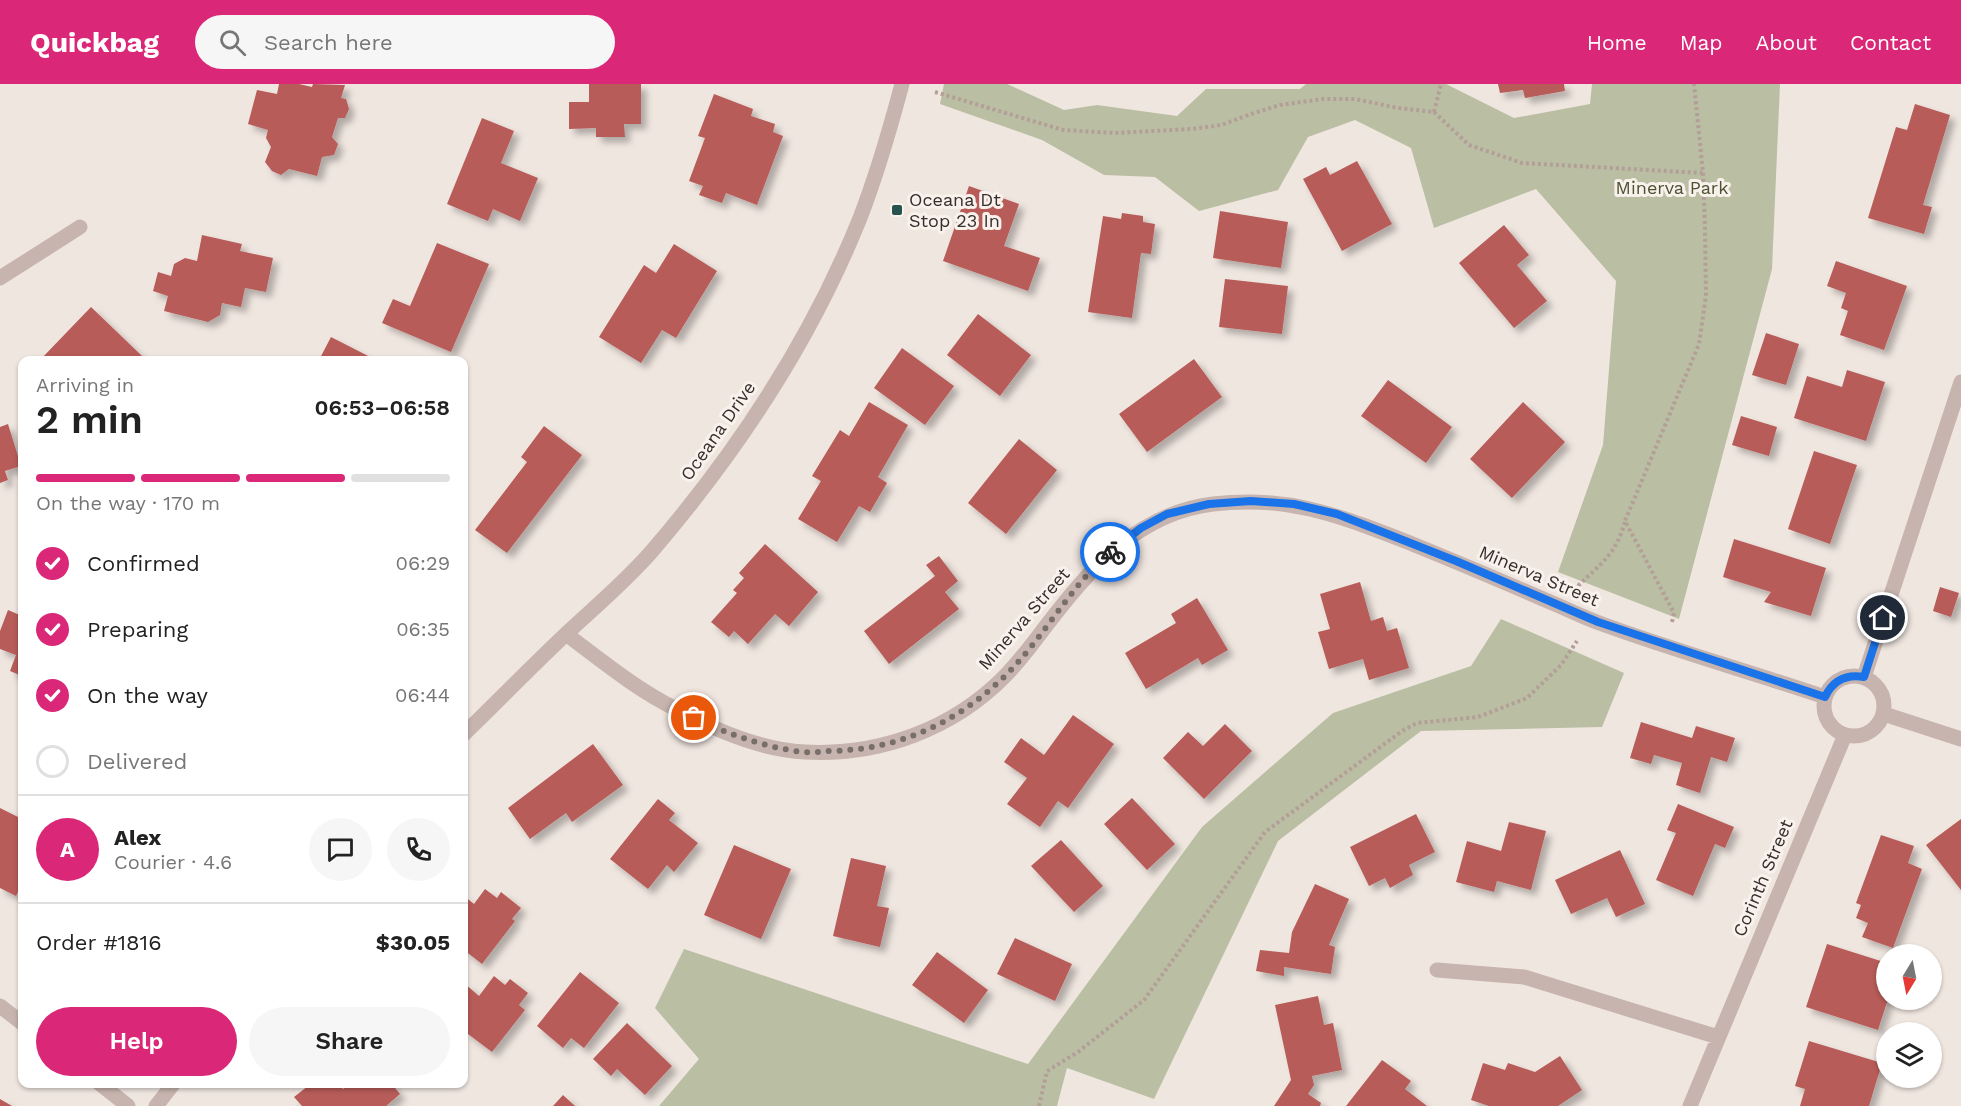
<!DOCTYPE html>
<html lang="en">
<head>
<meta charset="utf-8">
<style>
  :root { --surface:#fff; --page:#f6f6f6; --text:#222; --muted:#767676; --line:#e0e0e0; --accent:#db2777 }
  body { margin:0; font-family:"Work Sans",sans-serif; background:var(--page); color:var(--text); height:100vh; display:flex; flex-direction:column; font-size:22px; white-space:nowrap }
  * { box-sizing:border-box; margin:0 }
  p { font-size:20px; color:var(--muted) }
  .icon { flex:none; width:33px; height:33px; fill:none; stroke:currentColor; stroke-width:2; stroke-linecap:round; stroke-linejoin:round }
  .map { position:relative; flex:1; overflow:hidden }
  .panel { position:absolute; left:18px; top:272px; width:450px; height:732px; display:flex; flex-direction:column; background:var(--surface); border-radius:12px; box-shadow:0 2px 4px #0004 }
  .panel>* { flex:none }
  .needle { width:39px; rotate:190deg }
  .tools { position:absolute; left:1876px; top:860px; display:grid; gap:12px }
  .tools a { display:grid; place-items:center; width:66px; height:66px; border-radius:50%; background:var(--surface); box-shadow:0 2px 4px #0004; font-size:30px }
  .pin { position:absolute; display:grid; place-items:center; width:51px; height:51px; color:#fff; margin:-26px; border:3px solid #fff; border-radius:50%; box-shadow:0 2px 6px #0007 }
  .courier { position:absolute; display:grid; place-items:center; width:60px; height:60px; margin:-30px; border:4px solid #1a73e8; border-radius:50%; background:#fff; color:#222; box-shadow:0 2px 8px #0007 }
  .head em { font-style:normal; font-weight:600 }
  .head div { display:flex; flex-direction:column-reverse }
  .head { display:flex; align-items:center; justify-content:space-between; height:102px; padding:0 18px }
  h1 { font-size:39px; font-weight:600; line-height:45px }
  .bar { display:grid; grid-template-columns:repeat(4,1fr); gap:9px 6px; align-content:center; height:72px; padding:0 18px }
  .bar i { height:8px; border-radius:4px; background:var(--line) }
  .bar .current { background:var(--accent) }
  .bar p { grid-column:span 4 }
  .line { display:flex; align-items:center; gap:15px; padding:0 18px; border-top:2px solid var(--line) }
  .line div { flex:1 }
  .round { display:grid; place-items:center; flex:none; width:63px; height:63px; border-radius:32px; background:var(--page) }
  ol { padding:0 18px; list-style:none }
  li { display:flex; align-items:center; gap:18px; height:66px }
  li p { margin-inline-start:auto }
  li .icon { padding:6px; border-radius:50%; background:var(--accent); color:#fff; stroke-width:4 }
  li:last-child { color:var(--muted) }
  li i { width:33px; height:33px; border:3px solid var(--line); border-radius:50% }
  .cta { display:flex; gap:12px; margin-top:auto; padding:12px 18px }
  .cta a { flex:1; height:69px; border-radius:36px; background:var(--accent); color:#fff; font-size:24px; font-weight:600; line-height:69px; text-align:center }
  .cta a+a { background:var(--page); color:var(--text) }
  header { display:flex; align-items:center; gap:36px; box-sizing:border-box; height:84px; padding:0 30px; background:var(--accent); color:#fff }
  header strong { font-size:28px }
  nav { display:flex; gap:33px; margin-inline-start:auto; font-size:21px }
  .search { width:420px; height:54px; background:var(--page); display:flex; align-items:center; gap:15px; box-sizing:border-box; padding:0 21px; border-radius:33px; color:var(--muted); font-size:22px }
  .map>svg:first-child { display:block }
</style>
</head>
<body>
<header>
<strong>Quickbag</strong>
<div class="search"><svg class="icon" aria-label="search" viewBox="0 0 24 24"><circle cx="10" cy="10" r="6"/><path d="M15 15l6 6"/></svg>Search here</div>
<nav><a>Home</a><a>Map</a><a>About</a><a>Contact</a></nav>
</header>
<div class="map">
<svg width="1961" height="1022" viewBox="0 0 1961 1022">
  <defs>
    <filter id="shadow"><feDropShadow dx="5.5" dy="5.5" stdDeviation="3" flood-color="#0004"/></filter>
  </defs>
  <rect width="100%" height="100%" fill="#f0e6e0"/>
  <path fill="#babea2" d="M944,0h63l57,26 33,-5 80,11 29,-27h94l6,-5h140l68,34 76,-14 2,-20h188l-8,185 -93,350 -121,-47 45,-127 13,-164 -80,-92 -102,39 -23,-80 -56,-28 -47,17 -30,53 -79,21 -44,-34 -51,-2 -62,-35 -102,-36z
    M1501,535l123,54 -22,54 -181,4 -143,110 -124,258 -87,-31 -10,38h-398l40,-47 -44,-51 29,-59 344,115 174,-237 131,-114 138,-47z"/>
  <path fill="#b75c58" filter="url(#shadow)" d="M279,0h20l13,3 1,-3 32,1 -4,13 5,1 3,10 -4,9h-7l-6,19 6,7 -4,11 -12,2 -5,19 -28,-7 -8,6 -9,-4 -7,-9 6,-15 -5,-9 2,-8 -20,-6 9,-34 20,4z
    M589,0h52v40h-17l1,13h-29v-9l-27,1v-27h20z
    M1498,0h66l1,7 -40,7 -2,-8 -23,3z
    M714,10l39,15 -2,7 24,8 -2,8 10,4 -26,69 -31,-12 -4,10 -23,-8 4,-9 -14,-5 16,-43 -7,-2z
    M1915,20l35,11 -27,90 9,2 -8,27 -56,-16 28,-91 11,3z
    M482,34l32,13 -13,32 37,15 -18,43 -27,-12 -5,12 -41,-17z
    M1357,77l35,63 -50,27 -39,-72 23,-12 4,8z
    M969,102l50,18 -15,42 36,12 -12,33 -85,-30z
    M1220,127l68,11 -7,46 -68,-10z
    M1122,129l21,3v6l12,2 -4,30 -10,-1 -9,65 -44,-6 15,-96 18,3z
    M1504,141l25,30 -12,10 30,36 -33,27 -55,-65z
    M202,151l40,9 -2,7 33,7 -7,34 -21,-4 -4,19 -19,-4 -2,12 -12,7 -44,-11 4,-15 -15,-5 5,-19 13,4 3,-12 11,-6 12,3z
    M437,159l52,21 -38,88 -69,-29 11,-24 17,7z
    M674,160l43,27 -41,67 -14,-8 -21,33 -42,-26 45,-72 12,8z
    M1836,177l71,25 -23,64 -44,-15 8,-24 -7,-3 5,-15 -19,-7z
    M1225,195l63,7 -6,48 -63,-7z
    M91,223l51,49 -3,4h-99z
    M978,230l53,41 -31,41 -53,-41z
    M1766,249l33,11 -13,41 -34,-10z
    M331,253l45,23h-57z
    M902,264l52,38 -29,39 -51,-37z
    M1194,275l28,38 -75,55 -28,-38z
    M1847,286l38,12 -19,59 -72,-23 13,-42 35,11z
    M1388,296l64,47 -26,36 -65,-47z
    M869,318l39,23 -30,52 9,6 -17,29 -11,-6 -22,36 -39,-23 23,-38 -9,-5 28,-46 9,6z
    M1523,318l42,40 -53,56 -42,-39z
    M1741,332l36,11 -8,29 -37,-11z
    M8,340l13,42 -16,5 3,9 -8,3v-56z
    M544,342l38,29 -75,98 -32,-23 52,-68 -6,-5z
    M1019,355l38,31 -51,64 -38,-31z
    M1814,367l43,14 -27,79 -42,-15z
    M1734,455l92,29 -15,48 -47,-14 7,-10 -48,-15z
    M765,460l53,48 -29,34 -14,-12 -27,30 -14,-13 -5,6 -18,-15 26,-29 -4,-3 11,-12 -5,-5z
    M939,472l19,25 -13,11 14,17 -70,55 -25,-33 71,-55 -9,-11z
    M1360,498l11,39 12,-4 4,14 10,-3 12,40 -40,12 -6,-21 -34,10 -11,-37 12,-3 -10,-35z
    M1940,503l19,6 -8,24 -18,-6z
    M1197,514l31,52 -26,15 -4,-7 -52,31 -21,-36 51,-30 -5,-9z
    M8,526l14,6v60l-12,-5 6,-16 -16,-6v-18z
    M1073,631l41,29 -46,64 -10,-7 -18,26 -33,-23 20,-26 -23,-16 17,-24 23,17z
    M1641,638l51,16 4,-12 39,12 -8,24 -16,-5 -11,36 -24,-8 6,-22 -28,-8 -3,9 -21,-6z
    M1225,640l27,27 -48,48 -41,-41 25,-26 15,14z
    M593,660l30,41 -51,37 -6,-9 -36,26 -22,-31z
    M1132,714l43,46 -28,26 -43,-46z
    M658,715l17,14 -6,7 29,23 -24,29 -7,-7 -19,24 -38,-30z
    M1678,720l56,23 -9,21 -10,-4 -22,52 -37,-16 20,-47 -9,-3z
    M0,724l22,11v64l-6,13 -16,-8z
    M1416,730l19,38 -26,13 4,10 -23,13 -5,-10 -16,8 -19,-39z
    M1961,735v71l-35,-45z
    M1509,738l37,9 -15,59 -34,-9 -3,11 -38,-10 11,-41 34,10z
    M1881,751l33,11 -6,17 14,6 -29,79 -31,-11 6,-14 -12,-5 5,-13 -5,-2z
    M1061,756l42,46 -29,26 -43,-46z
    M734,761l57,24 -30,70 -57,-24z
    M1620,766l25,54 -29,13 -9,-19 -36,16 -16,-34z
    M851,774l35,8 -9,40 12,2 -9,39 -47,-11z
    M1315,800l34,15 -20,46 6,2 -4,27 -47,-7v9l-28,-5 4,-21 29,3 3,-21z
    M485,805l12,9 4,-6 20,16 -9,11 3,2 -33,43 -18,-14v-54l10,8z
    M1015,854l57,26 -17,37 -58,-27z
    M1827,860l60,19 1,36 -10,31 -72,-23z
    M937,868l51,38 -24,33 -52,-38z
    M580,888l39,31 -35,45 -13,-10 -8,10 -26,-22z
    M494,892l11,9 5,-6 18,14 -9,12 6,5 -33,42 -28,-21v-48l15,13z
    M1318,912l6,29 9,-2 9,47 -30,6 2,9 -6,9 13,9 -1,3h-46l17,-26 -16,-75z
    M627,939l45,43 -27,29 -28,-26 -6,7 -18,-17z
    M1809,957l73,22 -13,43h-69l5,-17 -10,-3z
    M1560,972l22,34 -24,16h-69l-18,-6 12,-37 22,7 3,-7 27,9z
    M1382,976l29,21 -6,8 22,17h-81z
    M305,999h33l5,6 7,-6h41l9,11 -14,12h-84l-8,-9 14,-11z
    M563,1011l12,11h-22z
    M0,1015l12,7h-12z"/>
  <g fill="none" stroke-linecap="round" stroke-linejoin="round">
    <path stroke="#b39e98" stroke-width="4" stroke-dasharray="3 3" stroke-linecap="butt" d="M935,8l128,38 52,3 77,-4 29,-4 33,-12 26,-8 43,-6h32l43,9 36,4 7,-28
      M1434,28l35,33 53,18 181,10
      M1578,502c24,-24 37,-30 47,-64
      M1672,538l2,-9 -49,-92 74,-177 7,-48 -1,-68 -2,-55 -9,-89
      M1039,1022l8,-35 31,-19 66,-52 121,-168 137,-101 15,-8 61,-6 49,-19 34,-33 16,-24"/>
    <path stroke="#c7b4ae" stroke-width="15" d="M0,194l80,-51
      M566,550c36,27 71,56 112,76 37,20 85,40 127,42 75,4 148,-23 200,-76 15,-15 28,-33 41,-50 43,-56 91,-113 167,-122 75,-9 124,11 192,37 47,19 92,38 138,58 20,8 39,18 59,25 74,27 149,48 223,73
      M1824 622a30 30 0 1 1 60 0a30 30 0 1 1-60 0Z
      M1864,593l97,-295
      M1884,630l77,25
      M464,650c34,-33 68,-68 103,-101 29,-27 59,-52 85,-82 85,-99 159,-211 208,-333 17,-44 30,-89 42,-134
      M1437,886l87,7 194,60
      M0,922l22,17
      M99,999l29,23
      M156,1022l18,-23
      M1690,1022l155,-371"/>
  </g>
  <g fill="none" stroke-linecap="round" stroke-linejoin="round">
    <path stroke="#786e6a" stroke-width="6" stroke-dasharray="0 10.8" d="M694,634c34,16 70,29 108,34 9,1 18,0 27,-1 69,-1 126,-27 175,-74 39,-38 65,-89 106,-125"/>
    <path stroke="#1a73e8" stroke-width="8" d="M1110,468l31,-24 26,-14 42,-10 42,-3 43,3 43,10 119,47 142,61 227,75c8,-17 21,-23 39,-20l19,-59"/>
  </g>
  <rect fill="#26534d" stroke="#f8f1ec" stroke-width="2" x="891" y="120" width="12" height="12" rx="3"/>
  <g text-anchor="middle" stroke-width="6" stroke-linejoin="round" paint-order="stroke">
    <g font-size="18" fill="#4c5232" stroke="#f8f1ec">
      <text x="1672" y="110">Minerva Park</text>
    </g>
    <g font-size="18" fill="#372d2b" stroke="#f8f1ec" text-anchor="start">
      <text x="909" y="122">Oceana Dt<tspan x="909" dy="21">Stop 23 In</tspan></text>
    </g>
    <g font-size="18" fill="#372d2b" stroke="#f8f1ec">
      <text transform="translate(718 347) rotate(-55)" y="6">Oceana Drive</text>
      <text transform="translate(1539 492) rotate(23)" y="6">Minerva Street</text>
      <text transform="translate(1024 535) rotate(-49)" y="6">Minerva Street</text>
      <text transform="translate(1763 794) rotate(-67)" y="6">Corinth Street</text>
    </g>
  </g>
</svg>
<div class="tools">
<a><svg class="needle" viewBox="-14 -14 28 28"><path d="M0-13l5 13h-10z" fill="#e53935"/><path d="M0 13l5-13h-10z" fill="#767676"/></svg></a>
<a><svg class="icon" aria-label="layers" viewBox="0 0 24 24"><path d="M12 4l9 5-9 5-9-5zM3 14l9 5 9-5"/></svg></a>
</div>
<div class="pin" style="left:694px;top:634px;background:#ea580c"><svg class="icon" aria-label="bag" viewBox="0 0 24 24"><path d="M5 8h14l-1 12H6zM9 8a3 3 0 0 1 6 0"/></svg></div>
<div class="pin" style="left:1883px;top:534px;background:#1f2937"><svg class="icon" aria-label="home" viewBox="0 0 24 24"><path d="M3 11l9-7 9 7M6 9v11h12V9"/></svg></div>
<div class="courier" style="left:1110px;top:468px"><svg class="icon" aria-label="bike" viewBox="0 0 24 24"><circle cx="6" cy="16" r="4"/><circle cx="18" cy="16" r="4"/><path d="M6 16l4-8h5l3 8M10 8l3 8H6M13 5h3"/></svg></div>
<section class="panel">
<div class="head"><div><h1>2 min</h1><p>Arriving in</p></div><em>06:53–06:58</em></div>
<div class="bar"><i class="current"></i><i class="current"></i><i class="current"></i><i></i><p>On the way · 170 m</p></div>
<ol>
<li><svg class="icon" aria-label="check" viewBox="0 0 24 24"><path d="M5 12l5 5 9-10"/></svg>Confirmed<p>06:29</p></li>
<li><svg class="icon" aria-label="check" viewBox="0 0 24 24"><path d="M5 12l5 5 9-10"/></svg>Preparing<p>06:35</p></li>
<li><svg class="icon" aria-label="check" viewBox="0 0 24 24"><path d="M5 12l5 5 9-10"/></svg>On the way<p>06:44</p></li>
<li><i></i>Delivered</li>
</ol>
<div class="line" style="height:108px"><b class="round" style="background:var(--accent);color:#fff">A</b><div><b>Alex</b><p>Courier · 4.6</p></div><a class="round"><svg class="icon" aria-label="chat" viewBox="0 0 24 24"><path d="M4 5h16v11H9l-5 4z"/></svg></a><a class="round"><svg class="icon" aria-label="phone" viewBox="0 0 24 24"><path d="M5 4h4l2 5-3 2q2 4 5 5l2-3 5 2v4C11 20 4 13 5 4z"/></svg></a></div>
<div class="line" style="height:78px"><div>Order #1816</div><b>$30.05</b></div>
<div class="cta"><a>Help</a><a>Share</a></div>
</section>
</div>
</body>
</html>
